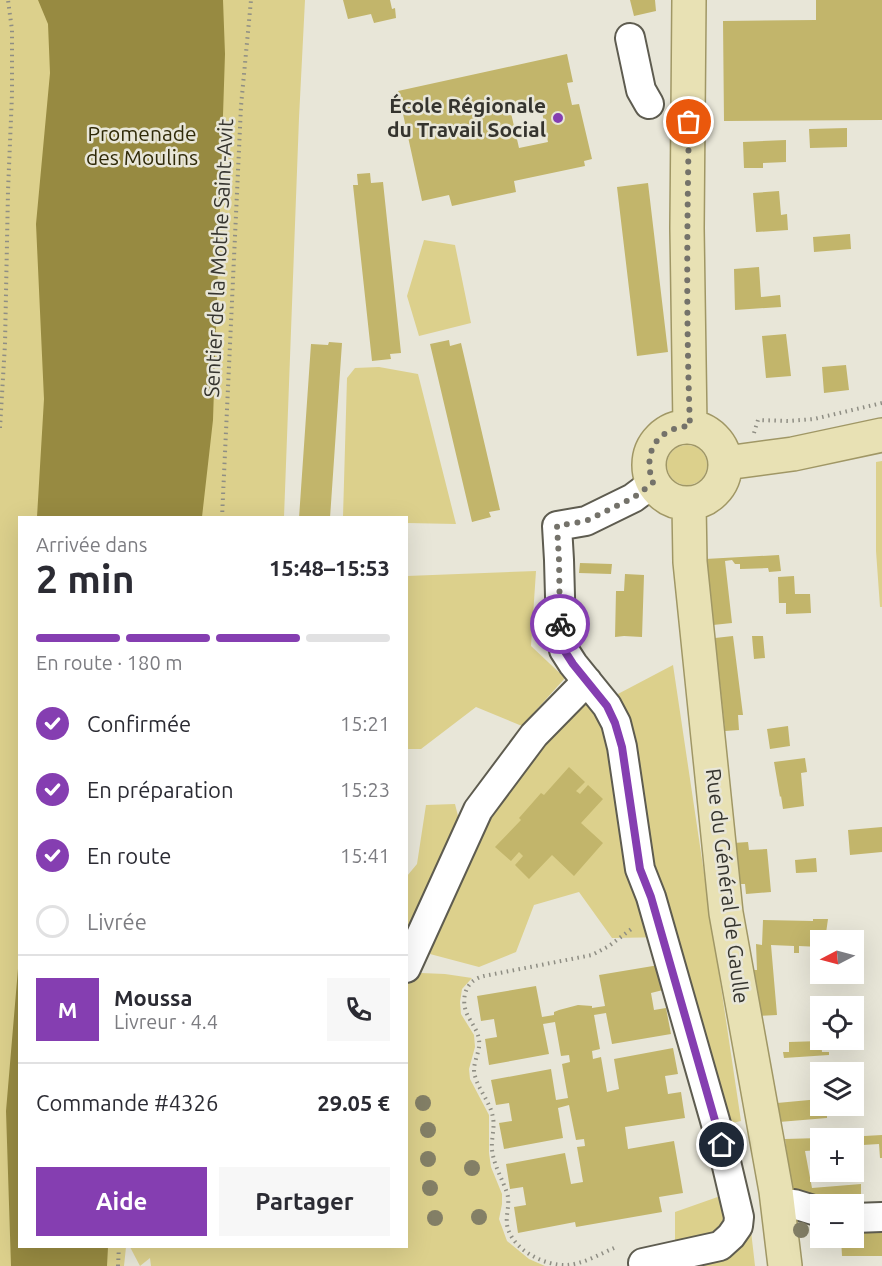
<!DOCTYPE html>
<html lang="fr">
<head>
<meta charset="utf-8">
<style>
  :root { --surface:#fff; --page:#f7f7f7; --text:#2b2b33; --muted:#7c7c81; --line:#e1e1e2; --accent:#853eb1 }
  body { margin:0; font-family:Ubuntu,sans-serif; background:var(--page); color:var(--text); height:100vh; display:flex; flex-direction:column; font-size:22px; white-space:nowrap }
  * { box-sizing:border-box; margin:0 }
  p { font-size:20px; color:var(--muted) }
  .icon { flex:none; width:33px; height:33px; fill:none; stroke:currentColor; stroke-width:2; stroke-linecap:round; stroke-linejoin:round }
  .map { position:relative; flex:1; overflow:hidden }
  .sheet { position:absolute; left:18px; top:516px; width:390px; height:732px; display:flex; flex-direction:column; background:var(--surface); border-radius:0px; box-shadow:0 6px 24px #0002 }
  .sheet>* { flex:none }
  .needle { width:39px; rotate:264deg }
  .buttons { position:absolute; left:810px; top:930px; display:grid; gap:12px }
  .buttons a { display:grid; place-items:center; width:54px; height:54px; border-radius:0px; background:var(--surface); box-shadow:0 6px 24px #0002; font-size:30px }
  .pin { position:absolute; display:grid; place-items:center; width:51px; height:51px; color:#fff; margin:-26px; border:3px solid #fff; border-radius:50%; box-shadow:0 2px 6px #0007 }
  .courier { position:absolute; display:grid; place-items:center; width:60px; height:60px; margin:-30px; border:4px solid #853eb1; border-radius:50%; background:#fff; color:#222; box-shadow:0 2px 8px #0007 }
  .overview em { font-style:normal; font-weight:700 }
  .overview div { display:flex; flex-direction:column-reverse }
  .overview { display:flex; align-items:center; justify-content:space-between; height:102px; padding:0 18px }
  h1 { font-size:39px; font-weight:700; line-height:45px }
  .bar { display:grid; grid-template-columns:repeat(4,1fr); gap:9px 6px; align-content:center; height:72px; padding:0 18px }
  .bar i { height:8px; border-radius:4px; background:var(--line) }
  .bar .on { background:var(--accent) }
  .bar p { grid-column:span 4 }
  .line { display:flex; align-items:center; gap:15px; padding:0 18px; border-top:2px solid var(--line) }
  .line div { flex:1 }
  .round { display:grid; place-items:center; flex:none; width:63px; height:63px; border-radius:0px; background:var(--page) }
  ol { padding:0 18px; list-style:none }
  li { display:flex; align-items:center; gap:18px; height:66px }
  li p { margin-inline-start:auto }
  li .icon { padding:6px; border-radius:50%; background:var(--accent); color:#fff; stroke-width:4 }
  li:last-child { color:var(--muted) }
  li i { width:33px; height:33px; border:3px solid var(--line); border-radius:50% }
  .cta { display:flex; gap:12px; margin-top:auto; padding:12px 18px }
  .cta a { flex:1; height:69px; border-radius:0px; background:var(--accent); color:#fff; font-size:24px; font-weight:700; line-height:69px; text-align:center }
  .cta a+a { background:var(--page); color:var(--text) }
  .map>svg:first-child { display:block }
</style>
</head>
<body>
<div class="map">
<svg width="882" height="1266" viewBox="0 0 882 1266">
  <rect width="100%" height="100%" fill="#e8e6d8"/>
  <path fill="#dcd08c" d="M0,0h305l-6,118 -15,399 -264,1v728l106,1 -2,19h-124z
    M424,240l31,5 16,78 -52,13 -12,-40z
    M379,367l39,7 38,150 -49,-1 -1,-5 -63,-1 4,-139 8,-10z
    M667 465a20 20 0 1 1 40 0a20 20 0 1 1-40 0Z
    M882,461v146h-2l-4,-56v-89z
    M536,571l-5,75 34,32 -43,48 -46,-19 -55,42h-14v-173z
    M673,665l68,456 -17,4 -52,-188 -60,1 -33,-46 -45,13 -18,47 -37,15 -49,-13 28,-80 54,-90 72,-90 13,11z
    M455,804l6,24 -54,120v-72l10,-12 9,-59z
    M421,973l24,1 27,4 -10,11 -2,13 1,12 13,21 1,12 -6,22 1,10 19,36v38l2,14 11,27v10l-3,15 8,22 22,18 16,7h-394l-1,-8 -10,8 -10,-19 276,-1 1,-264z
    M746,1187l9,79h-80v-54z"/>
  <path fill="#978a41" d="M38,0h185l2,54 -12,366 -11,97h-165l7,-118 -8,-175 14,-151 -2,-49z
    M19,957l1,289 88,1 -1,19h-96l-5,-155z"/>
  <path fill="#c2b56b" fill-rule="evenodd" d="M343,0h47l2,9 3,-1 1,10 -22,5 -3,-9 -23,5z
    M630,0h25l1,11 -22,5z
    M816,0h66v120l-158,1 -1,-100 93,-1z
    M567,54l6,28 -6,1 5,22 7,-1 13,55 -8,2 1,5 -71,15 2,11 -64,14 -3,-11 -27,6 -24,-110zM541,107l7,35 -29,6 -8,-35z
    M847,128v19l-37,1 -1,-19z
    M786,140v22l-23,1v5h-19l-1,-26z
    M370,173l1,10 12,-1 18,171 -11,1 1,5 -19,2 -19,-176h5l-1,-11z
    M648,183l20,169 -31,4 -20,-169z
    M779,191l2,24 6,-1 1,16 -32,2 -3,-39z
    M850,234l1,15 -37,3 -1,-15z
    M759,267l2,30 19,-2 1,12 -46,3 -1,-41z
    M786,334l5,42 -25,2 -4,-42z
    M449,340l1,6 11,-3 39,167 -11,2 2,5 -19,5 -42,-178z
    M329,342l13,1 -12,175h-31l12,-174 17,1z
    M846,365l3,25 -25,3 -2,-26z
    M779,555l2,16 -12,1 -1,-4 -28,1v-5h-5l-3,-4 -7,1 7,62 -19,2 -8,-66z
    M580,563l32,1 -1,10 -32,-1z
    M625,574l19,1 -2,62 -18,-1 -9,1 1,-46h8z
    M794,576l1,18h15l1,19 -25,1v-11h-7l-1,-26z
    M733,636l10,79h-5l1,15 -14,1 -10,-93z
    M752,636h11l2,22 -11,1z
    M788,726l2,20 -20,3 -3,-20z
    M805,758l2,14 -6,1 3,33 -21,3 -2,-13 -1,1 -6,-35z
    M569,767l16,15 -9,9 4,3 8,-9 15,14 -22,24 22,20 -29,33 -22,-21 -23,24 -14,-14 8,-9 -4,-4 -8,9 -16,-14 26,-27 -2,-2 22,-25 3,2z
    M882,827v25l-32,3 -2,-25z
    M748,842l1,8 18,-1 4,43 -25,2 -1,-10h-8l-4,-41z
    M816,858l1,14 -21,1 -1,-13z
    M813,919h15l-3,21h-5v7l-21,-1v7h-5v-7l-23,-1 6,70 -18,1 -5,-46h3l-1,-26 6,1 1,-25 50,1z
    M659,965l4,25 -12,3 3,17 12,-2 5,26 -59,10 -6,-31 -12,2 6,34 -8,2 1,8 8,-2 6,35 12,-3 -5,-30 59,-11 5,26 -13,2 3,18 13,-2 4,26 -60,9 3,22 46,-8 9,52 -24,4 3,15 -86,15 -1,-5 -57,11 -4,-26 12,-2 -3,-18 -13,2 -4,-25 59,-11 6,31 12,-2 -6,-35 8,-1 -1,-7 -8,1 -7,-35 -11,3 5,30 -59,11 -5,-26 13,-2 -3,-18 -13,2 -5,-25 60,-11 5,31 12,-2 -6,-34 8,-2 -1,-7 -8,1 -6,-34 -12,2 6,30 -60,11 -4,-26 12,-2 -3,-18 -13,2 -4,-25 59,-10 6,31 12,-2v-3l5,-2 19,-5 14,1v2l13,-2 -6,-31z
    M821,1041l1,11h7v3l-45,3 -1,-6h6v-10z
    M820,1099v7h29l1,7 -23,2v3l-48,4 -2,-19z
    M882,1135v23h-2l-1,-14 -16,1 1,20 -10,-1v-26h-7v-1z
    M820,1138v12l-15,1 7,37 49,-4v22l-7,-2h-15l-44,-12 -4,-5 -6,-48z
    M882,1230v26h-40l-1,-18h13v-7z"/>
  <g fill="none" stroke-linecap="round" stroke-linejoin="round">
    <g stroke="#5e5c50" stroke-width="32">
      <path id="minor" d="M630,38l11,52 8,14
        M406,968l72,-158 56,-75 53,-54
        M778,1204h16l26,8
        M854,1218l28,-1
        M643,1263l77,-17 11,-10 7,-10 1,-9 -17,-72 -71,-248 -11,-28 -18,-122 -6,-24 -9,-17 -34,-42 -9,-14 -3,-18 -2,-72 -2,-34 29,-5 47,-23 20,-15"/>
    </g>
    <g stroke="#a09765" stroke-width="36">
      <path id="major" d="M689,0l-2,228 3,198
        M649 465a38 38 0 1 1 76 0a38 38 0 1 1-76 0Z
        M726,463l67,-9 89,-19
        M689,504l1,58 36,351 50,278 9,75"/>
    </g>
    <path stroke="#8f8e84" stroke-width="4" stroke-dasharray="1.5 4.5" stroke-linecap="butt" d="M0,428l5,-84 3,-153 4,-97v-64l-4,-30
      M754,433l4,-13 30,1 26,-2 68,-16
      M222,518l19,-412 10,-106
      M614,1248c-14,6 -31,16 -47,17 -22,1 -52,-14 -59,-36 -4,-12 3,-24 -1,-36 -5,-15 -13,-27 -15,-43 -1,-11 3,-22 1,-32 -2,-15 -14,-27 -18,-42 -4,-12 6,-24 4,-36 -1,-9 -7,-16 -11,-24 -6,-11 -5,-26 4,-34 3,-3 8,-5 12,-6l108,-21 17,-9 25,-19
      M118,1266l1,-20"/>
    <use href="#minor" stroke="#fff" stroke-width="28"/>
    <use href="#major" stroke="#e8e1b4" stroke-width="33"/>
  </g>
  <g fill="#837f66">
    <circle cx="423" cy="1103" r="8"/>
    <circle cx="428" cy="1130" r="8"/>
    <circle cx="428" cy="1159" r="8"/>
    <circle cx="472" cy="1168" r="8"/>
    <circle cx="430" cy="1188" r="8"/>
    <circle cx="479" cy="1217" r="8"/>
    <circle cx="435" cy="1218" r="8"/>
    <circle cx="801" cy="1230" r="8"/>
  </g>
  <g fill="none" stroke-linecap="round" stroke-linejoin="round">
    <path stroke="#74726a" stroke-width="6" stroke-dasharray="0 10.8" d="M560,624l-1,-64 -2,-34 29,-5 47,-23 20,-15c-11,-31 4,-55 37,-57 -4,-101 -3,-203 -1,-304"/>
    <path stroke="#853eb1" stroke-width="8" d="M560,624l1,8 3,18 9,14 34,42 8,17 7,24 18,122 11,28 71,248"/>
  </g>
  <circle fill="#853eb1" stroke="#e8e6d8" stroke-width="2" cx="558" cy="118" r="6"/>
  <g text-anchor="middle" stroke-width="5" stroke-linejoin="round" paint-order="stroke">
    <g font-size="21" font-weight="bold" fill="#35342e" stroke="#e8e6d8" text-anchor="end">
      <text x="546" y="113">École Régionale<tspan x="546" dy="24">du Travail Social</tspan></text>
    </g>
    <g font-size="21" fill="#302a08" stroke="#e8e6d8">
      <text x="142" y="141">Promenade<tspan x="142" dy="24">des Moulins</tspan></text>
    </g>
    <g font-size="21" fill="#35342e" stroke="#e8e6d8">
      <text transform="translate(219 258) rotate(-87)" y="7">Sentier de la Mothe Saint-Avit</text>
      <text transform="translate(727 886) rotate(83)" y="7">Rue du Général de Gaulle</text>
    </g>
  </g>
</svg>
<div class="buttons">
<a><svg class="needle" viewBox="-14 -14 28 28"><path d="M0-13l5 13h-10z" fill="#e53935"/><path d="M0 13l5-13h-10z" fill="#7c7c81"/></svg></a>
<a><svg class="icon" aria-label="locate" viewBox="0 0 24 24"><circle cx="12" cy="12" r="6"/><path d="M12 2v4M12 18v4M2 12h4M18 12h4"/></svg></a>
<a><svg class="icon" aria-label="layers" viewBox="0 0 24 24"><path d="M12 4l9 5-9 5-9-5zM3 14l9 5 9-5"/></svg></a>
<a>+</a>
<a>−</a>
</div>
<div class="pin" style="left:689px;top:122px;background:#ea580c"><svg class="icon" aria-label="bag" viewBox="0 0 24 24"><path d="M5 8h14l-1 12H6zM9 8a3 3 0 0 1 6 0"/></svg></div>
<div class="pin" style="left:722px;top:1145px;background:#1f2937"><svg class="icon" aria-label="home" viewBox="0 0 24 24"><path d="M3 11l9-7 9 7M6 9v11h12V9"/></svg></div>
<div class="courier" style="left:560px;top:624px"><svg class="icon" aria-label="bike" viewBox="0 0 24 24"><circle cx="6" cy="16" r="4"/><circle cx="18" cy="16" r="4"/><path d="M6 16l4-8h5l3 8M10 8l3 8H6M13 5h3"/></svg></div>
<section class="sheet">
<div class="overview"><div><h1>2 min</h1><p>Arrivée dans</p></div><em>15:48–15:53</em></div>
<div class="bar"><i class="on"></i><i class="on"></i><i class="on"></i><i></i><p>En route · 180 m</p></div>
<ol>
<li><svg class="icon" aria-label="check" viewBox="0 0 24 24"><path d="M5 12l5 5 9-10"/></svg>Confirmée<p>15:21</p></li>
<li><svg class="icon" aria-label="check" viewBox="0 0 24 24"><path d="M5 12l5 5 9-10"/></svg>En préparation<p>15:23</p></li>
<li><svg class="icon" aria-label="check" viewBox="0 0 24 24"><path d="M5 12l5 5 9-10"/></svg>En route<p>15:41</p></li>
<li><i></i>Livrée</li>
</ol>
<div class="line" style="height:108px"><b class="round" style="background:var(--accent);color:#fff">M</b><div><b>Moussa</b><p>Livreur · 4.4</p></div><a class="round"><svg class="icon" aria-label="phone" viewBox="0 0 24 24"><path d="M5 4h4l2 5-3 2q2 4 5 5l2-3 5 2v4C11 20 4 13 5 4z"/></svg></a></div>
<div class="line" style="height:78px"><div>Commande #4326</div><b>29.05 €</b></div>
<div class="cta"><a>Aide</a><a>Partager</a></div>
</section>
</div>
</body>
</html>
